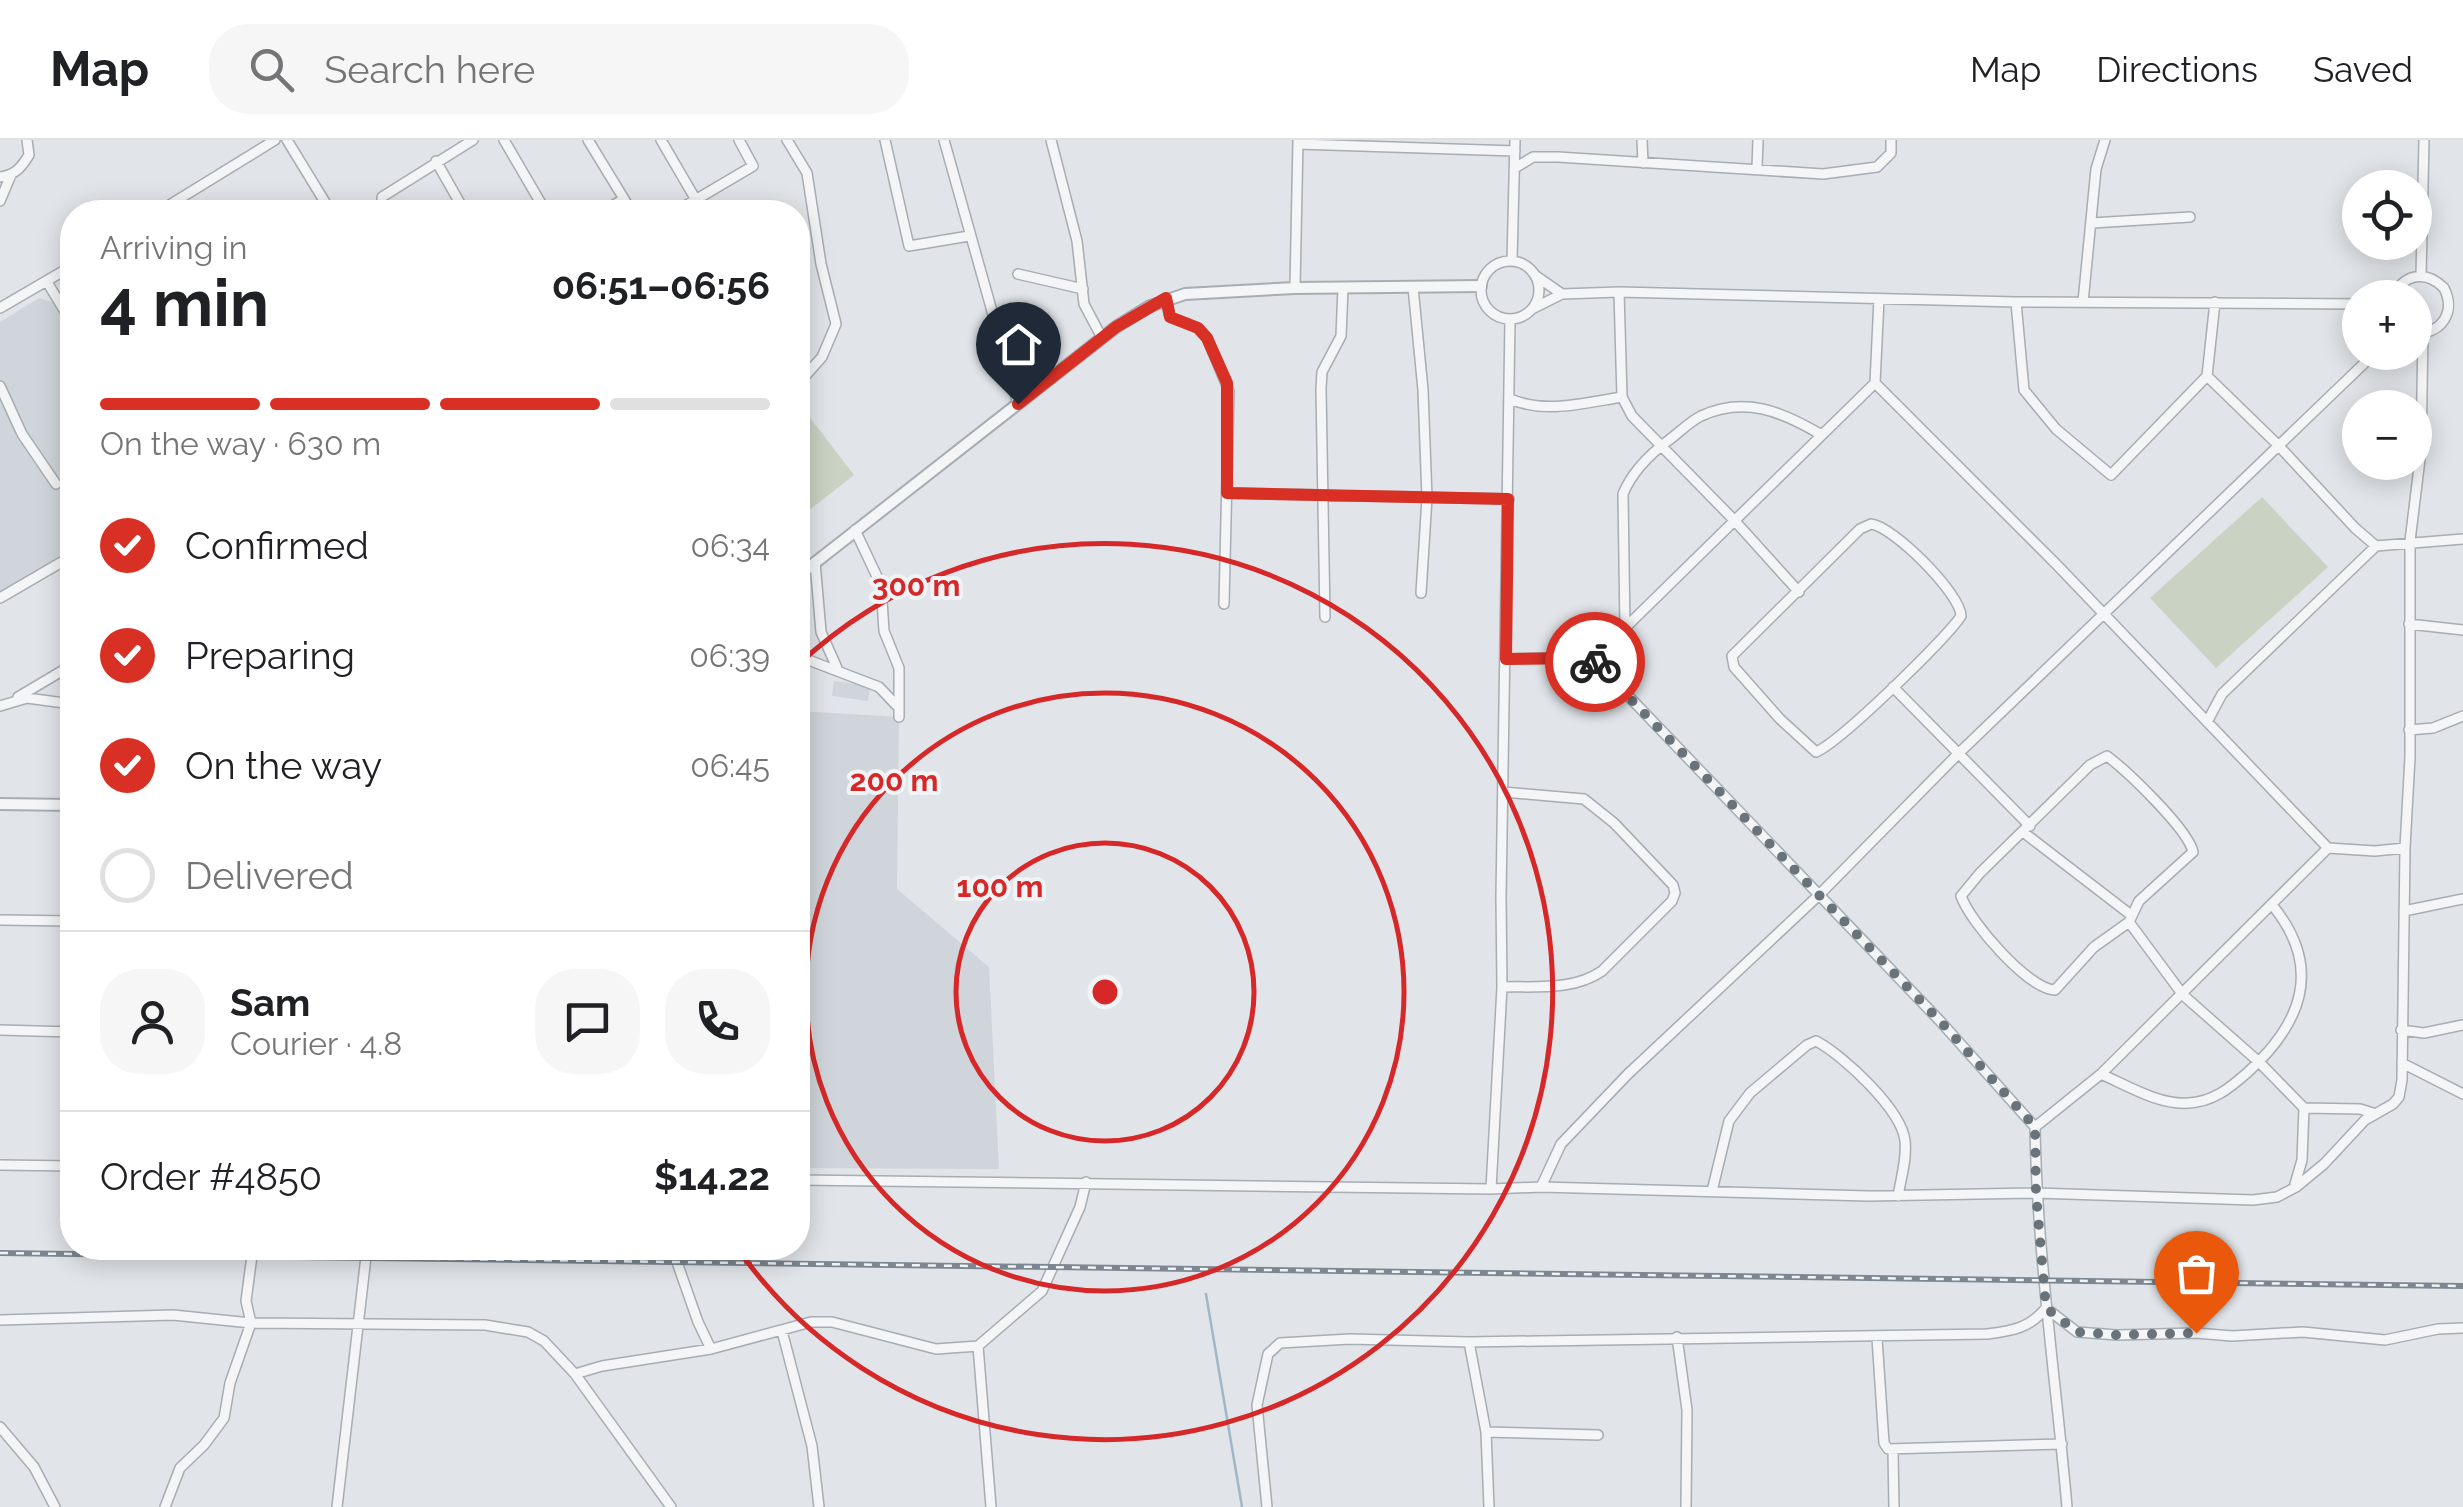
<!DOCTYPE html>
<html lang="en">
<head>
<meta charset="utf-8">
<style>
  :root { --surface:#fff; --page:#f6f6f6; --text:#202124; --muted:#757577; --line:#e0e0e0; --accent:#d93025 }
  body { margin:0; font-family:Raleway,sans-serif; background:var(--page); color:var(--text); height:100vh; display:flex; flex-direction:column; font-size:38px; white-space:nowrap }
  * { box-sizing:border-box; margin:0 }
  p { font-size:32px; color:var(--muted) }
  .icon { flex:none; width:55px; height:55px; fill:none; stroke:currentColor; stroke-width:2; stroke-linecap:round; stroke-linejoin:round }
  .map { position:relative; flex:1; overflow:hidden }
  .details { position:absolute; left:60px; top:60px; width:750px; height:1060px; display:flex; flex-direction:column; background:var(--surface); border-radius:40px; box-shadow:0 5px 25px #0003 }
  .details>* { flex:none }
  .controls { position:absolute; left:2342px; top:30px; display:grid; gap:20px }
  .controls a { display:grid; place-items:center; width:90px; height:90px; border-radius:50%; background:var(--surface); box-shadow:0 5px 25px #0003; font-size:50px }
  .pin { position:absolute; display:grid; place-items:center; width:85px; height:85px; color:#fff; margin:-102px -42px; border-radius:50% 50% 50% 0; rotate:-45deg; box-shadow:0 0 10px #0007 }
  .pin .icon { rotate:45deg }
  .courier { position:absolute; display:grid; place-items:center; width:100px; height:100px; margin:-50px; border:8px solid #d93025; border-radius:50%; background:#fff; color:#222; box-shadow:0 2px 12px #0007 }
  .head em { font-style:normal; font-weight:700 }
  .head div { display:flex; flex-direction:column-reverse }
  .head { display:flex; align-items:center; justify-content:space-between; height:170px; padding:0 40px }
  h1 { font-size:65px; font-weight:700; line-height:75px }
  .bar { display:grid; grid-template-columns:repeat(4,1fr); gap:15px 10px; align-content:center; height:120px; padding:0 40px }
  .bar i { height:12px; border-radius:8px; background:var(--line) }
  .bar .current { background:var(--accent) }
  .bar p { grid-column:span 4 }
  .line { display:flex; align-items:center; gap:25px; padding:0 40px; border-top:2px solid var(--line) }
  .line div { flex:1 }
  .round { display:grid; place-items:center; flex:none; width:105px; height:105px; border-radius:40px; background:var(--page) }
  ol { padding:0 40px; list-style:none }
  li { display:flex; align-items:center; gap:30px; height:110px }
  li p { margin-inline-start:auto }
  li .icon { padding:10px; border-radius:50%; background:var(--accent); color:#fff; stroke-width:4 }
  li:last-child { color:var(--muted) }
  li i { width:55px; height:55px; border:5px solid var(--line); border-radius:50% }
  header { display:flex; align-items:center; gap:60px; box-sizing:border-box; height:140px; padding:0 50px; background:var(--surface); border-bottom:2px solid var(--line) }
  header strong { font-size:48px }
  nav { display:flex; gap:55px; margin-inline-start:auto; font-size:35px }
  .search { width:700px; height:90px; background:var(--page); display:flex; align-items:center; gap:25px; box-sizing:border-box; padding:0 35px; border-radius:40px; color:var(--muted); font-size:38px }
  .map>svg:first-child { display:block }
</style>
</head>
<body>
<header>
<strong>Map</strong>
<div class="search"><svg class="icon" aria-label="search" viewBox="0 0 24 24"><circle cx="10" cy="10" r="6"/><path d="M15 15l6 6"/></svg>Search here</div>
<nav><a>Map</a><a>Directions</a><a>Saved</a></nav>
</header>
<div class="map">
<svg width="2463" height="1367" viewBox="0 0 2463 1367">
  <rect width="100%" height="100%" fill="#e1e5e9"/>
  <path fill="#cfd5da" d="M39,158l19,6 14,25v221l-72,43v-271z
    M834,541l36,5 -2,15 -36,-5z
    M798,571l101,6 -2,172 92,78 10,202 -201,-1z"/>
  <path fill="#c9d2c3" d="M798,262l56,73 -56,44z
    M2262,357l66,70 -112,101 -66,-70z"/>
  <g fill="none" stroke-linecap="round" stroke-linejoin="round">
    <path stroke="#9fb7c6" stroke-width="2.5" d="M1206,1154l36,213"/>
    <g stroke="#a6adb3" stroke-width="12">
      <path id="minor" d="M287,0l44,72
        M504,0l42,72
        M588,0l44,72
        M661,0l35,60
        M787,0l20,33 14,91 15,60 -14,33 -24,27
        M885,0l24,106 60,-10
        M944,0l74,264
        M1051,0l26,101 7,63 18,34
        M1642,0l1,23
        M1298,4l217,7
        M436,21l29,51
        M1515,28l18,-11h25l265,17 54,-7 14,-14v-13
        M1757,28l1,-28
        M0,37c15,-2 21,-9 29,-22l-2,-15
        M0,61l11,-26
        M158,72l117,-72
        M383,72l-1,-15 91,-57
        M602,72l22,-13
        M675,72l78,-46 -14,-26
        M2092,83l98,-6
        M1481 150a29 29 0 1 1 58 0a29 29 0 1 1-58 0Z
        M1512,121l3,-121
        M1018,134l65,15
        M1536,136l26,18
        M2421,136l3,-136
        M47,142l25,41
        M1413,147l10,103 4,108 -6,95
        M1295,148l3,-148
        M1619,152l3,105 10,19 102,104 65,72
        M1166,158l4,19 28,11 9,10 22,53 -5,213
        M2393,158c10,-25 33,-28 51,-10 12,24 -2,46 -29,45
        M2016,162l8,88 32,39 55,46 96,-99 8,-74
        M2083,162l13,-133 9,-29
        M0,168l72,-42
        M1532,169l30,-15 57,-2 397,10 344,2
        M2207,236l70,68 78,84 21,18
        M1875,243l182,182 271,283 47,3 30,-3
        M0,246l22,48 34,50
        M1510,259c36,15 74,4 112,-2
        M1227,353l282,6
        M1871,384c22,2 90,70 90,92 -16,24 -121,126 -145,136l-36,-33 -46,-52 -2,-11 128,-127z
        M855,390l26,55 3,46 15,37v49
        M815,422l6,70 16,36
        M0,458l72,-42
        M1325,477l-4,-228 1,-17 19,-36 2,-48
        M2409,484l54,6
        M1625,488l-2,-134c9,-22 27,-40 46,-54 10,-7 20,-18 32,-24 43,-20 80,-5 119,18
        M798,516l81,31 20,21
        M1591,517l349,364 95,106c2,127 21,253 32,380
        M1505,519l86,-2 34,-29 250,-245 4,-84
        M1893,547l137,139
        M18,557l54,-32
        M0,566l27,-8 45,6
        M2207,582l15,-28 154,-148 87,-7
        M2409,590l24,-2 30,-12
        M2107,616c20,15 81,73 86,96l-54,49 -10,21 -35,25 -39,43c-27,-1 -85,-68 -94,-94l19,-23 110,-108z
        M2023,692l108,83
        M2404,771l59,-12
        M0,780l72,1
        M2129,782l54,73 76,67 45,46 56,1 13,4
        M1502,847c34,-1 71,4 100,-16l70,-70 3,-8 -2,-8 -59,-62 -30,-24 -80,-7
        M0,890l72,2
        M2401,890l23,3 39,-8
        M2402,923l61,31
        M2101,934c27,12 58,31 87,29 25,-1 42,-15 60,-31 54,-49 75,-104 25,-166
        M2035,987l66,-53 227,-226
        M0,1025l72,1
        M798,1040l693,9 50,-2 327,9 168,-3 217,7 24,-3 19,-10 28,-23 41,-44 28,-16 6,-7 3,-17 3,-232 5,-91v-216l11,-90 2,-118
        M2295,1044l7,-24 2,-52
        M1541,1047l20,-43 67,-70 191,-179 140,-142 417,-401
        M1491,1049l11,-202 -1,-90 9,-577
        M1712,1051l17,-70 21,-28 57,-48 9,-4c27,14 86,69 89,100 2,18 -4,37 -7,55
        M672,1108l26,74 13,27
        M0,1180l173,-5 78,8 234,2 43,7 16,9 31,33 96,133
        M782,1191l30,115 7,61
        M1677,1197l10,73 -1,97
        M1877,1198l7,105 4,6 174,-5
        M1469,1202l17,90 3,75
        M978,1206l13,161
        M575,1234l27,-8 109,-17 100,-27h21l104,27 42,-3 64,-55 38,-84 6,-25
        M0,1287l34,40 21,40
        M1486,1292l112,3
        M1893,1311l1,56
        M165,1367l15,-39 24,-23 20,-27 6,-35 21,-60 -5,-22 7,-53
        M337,1367l30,-259
        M1267,1367l-10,-102 11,-51 12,-11 70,-4 119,3 518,-8c25,-3 43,-6 59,-26l31,24 40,3 79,-2 36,3 71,-4 82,8 53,-11 25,-1"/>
    </g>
    <g stroke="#a6adb3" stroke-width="14">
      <path id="tertiary" d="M798,436l318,-249 34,-21 35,-12 110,-6 186,-2
        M0,664l72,1"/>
    </g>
    <use href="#minor" stroke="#f3f5f7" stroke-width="9"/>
    <use href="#tertiary" stroke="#f3f5f7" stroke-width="10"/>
    <g stroke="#7c8791" stroke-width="6">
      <path id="rail" d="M0,1113l2463,33"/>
    </g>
    <use href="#rail" stroke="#f0f4f6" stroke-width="2.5" stroke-dasharray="8" stroke-linecap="butt"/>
  </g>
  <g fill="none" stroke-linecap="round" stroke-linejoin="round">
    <path stroke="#6a737a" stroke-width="10" stroke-dasharray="0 18" d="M1595,522l345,359 95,106 1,66 10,115 31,24 40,3 79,-2"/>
    <path stroke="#d93025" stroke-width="12" d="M1018,264l98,-77 50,-29 4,19 28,11 9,10 20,45v110l281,6 -2,160 85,-1 4,4"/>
  </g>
  <g fill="none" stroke="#d62828" stroke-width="5">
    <circle cx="1105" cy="852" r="149"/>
    <circle cx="1105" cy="852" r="299"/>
    <path d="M799 524A448 448 0 1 1 738 1109"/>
  </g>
  <circle cx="1105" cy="852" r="15" fill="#d62828" stroke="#f0f4f6" stroke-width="5"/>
  <g font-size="30" text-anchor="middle" font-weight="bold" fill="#d62828" stroke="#f0f4f6" stroke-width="8" stroke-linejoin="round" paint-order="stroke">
    <text x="916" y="456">300 m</text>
    <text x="894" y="651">200 m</text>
    <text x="1000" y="757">100 m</text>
  </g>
</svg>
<div class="controls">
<a><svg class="icon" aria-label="locate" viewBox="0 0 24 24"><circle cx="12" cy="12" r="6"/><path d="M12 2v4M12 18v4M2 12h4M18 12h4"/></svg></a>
<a>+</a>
<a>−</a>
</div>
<div class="pin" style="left:2196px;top:1193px;background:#ea580c"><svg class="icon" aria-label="bag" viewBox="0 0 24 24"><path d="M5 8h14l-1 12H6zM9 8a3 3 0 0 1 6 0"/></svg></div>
<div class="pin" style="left:1018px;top:264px;background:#1f2937"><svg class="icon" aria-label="home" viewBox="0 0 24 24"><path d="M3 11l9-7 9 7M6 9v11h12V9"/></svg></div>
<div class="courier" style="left:1595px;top:522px"><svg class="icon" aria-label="bike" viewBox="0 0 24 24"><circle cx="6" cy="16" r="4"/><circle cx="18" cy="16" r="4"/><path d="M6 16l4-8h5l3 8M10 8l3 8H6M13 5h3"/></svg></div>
<section class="details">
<div class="head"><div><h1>4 min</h1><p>Arriving in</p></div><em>06:51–06:56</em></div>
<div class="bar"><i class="current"></i><i class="current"></i><i class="current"></i><i></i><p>On the way · 630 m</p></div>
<ol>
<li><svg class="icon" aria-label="check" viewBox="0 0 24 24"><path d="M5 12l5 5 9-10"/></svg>Confirmed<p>06:34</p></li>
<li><svg class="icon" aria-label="check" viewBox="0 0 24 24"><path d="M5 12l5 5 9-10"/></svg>Preparing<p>06:39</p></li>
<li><svg class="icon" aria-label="check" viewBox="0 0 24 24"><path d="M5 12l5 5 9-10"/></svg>On the way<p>06:45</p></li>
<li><i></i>Delivered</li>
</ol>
<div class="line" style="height:180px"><a class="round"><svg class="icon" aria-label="person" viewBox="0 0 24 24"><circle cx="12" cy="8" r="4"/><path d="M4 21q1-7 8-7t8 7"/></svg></a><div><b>Sam</b><p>Courier · 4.8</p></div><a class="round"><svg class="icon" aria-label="chat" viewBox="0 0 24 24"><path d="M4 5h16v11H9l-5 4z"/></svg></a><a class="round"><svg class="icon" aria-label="phone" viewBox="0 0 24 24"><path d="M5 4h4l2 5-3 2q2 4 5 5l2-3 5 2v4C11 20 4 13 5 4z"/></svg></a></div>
<div class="line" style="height:130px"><div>Order #4850</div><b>$14.22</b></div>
</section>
</div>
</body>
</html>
